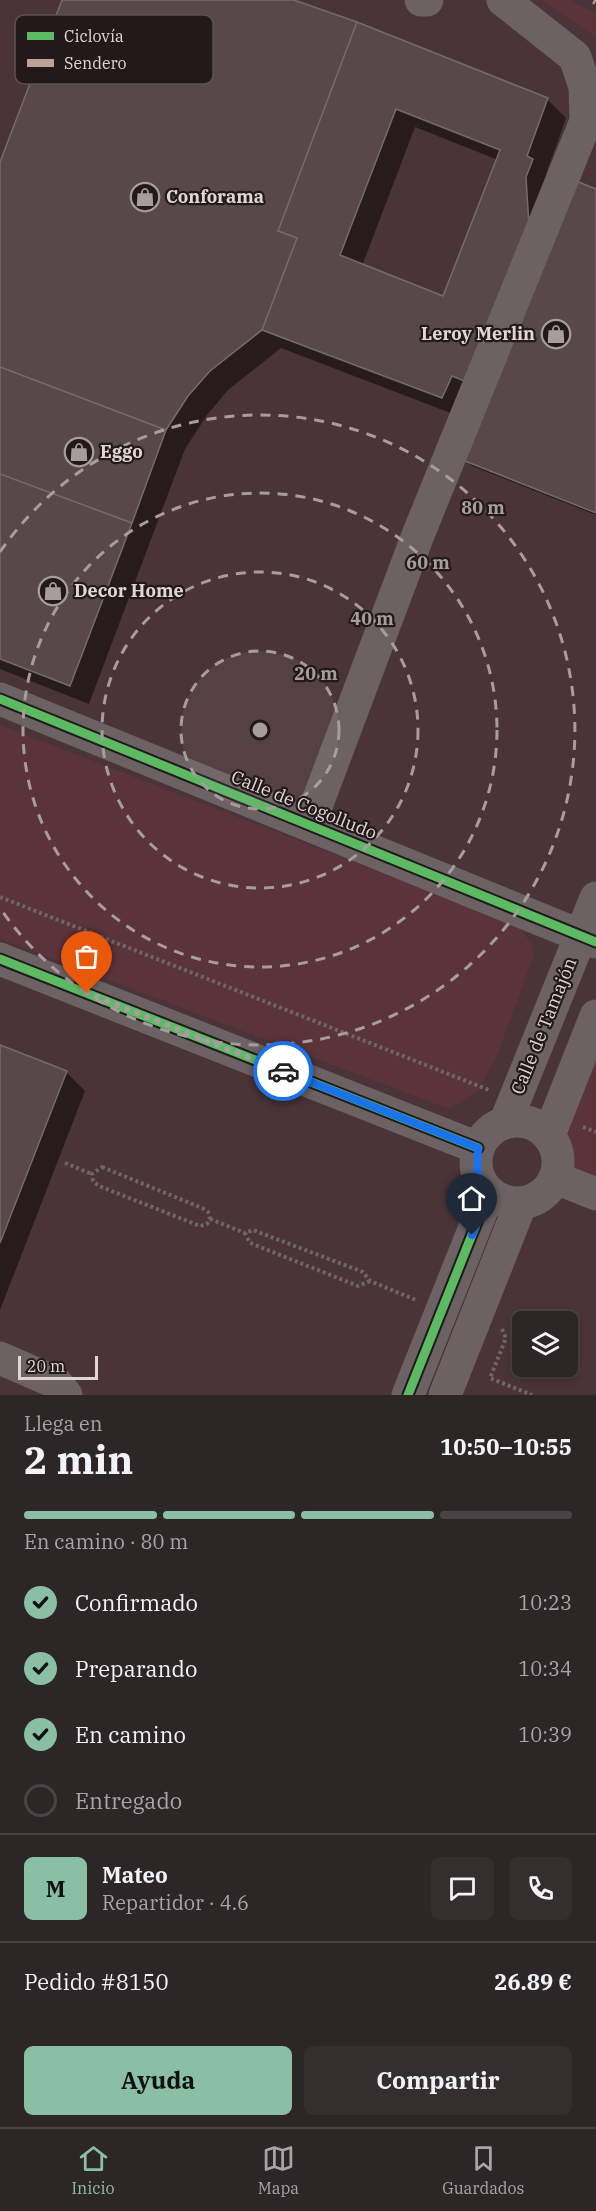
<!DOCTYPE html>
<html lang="es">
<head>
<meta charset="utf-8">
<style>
  :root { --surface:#2d2627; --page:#352e2f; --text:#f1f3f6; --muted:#a7a5a7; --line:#484344; --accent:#8abfa5 }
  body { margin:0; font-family:"IBM Plex Serif",serif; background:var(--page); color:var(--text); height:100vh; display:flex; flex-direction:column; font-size:22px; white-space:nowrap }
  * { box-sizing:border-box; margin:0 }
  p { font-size:20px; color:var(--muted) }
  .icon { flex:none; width:33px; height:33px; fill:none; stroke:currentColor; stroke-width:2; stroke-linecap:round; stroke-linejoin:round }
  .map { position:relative; height:1395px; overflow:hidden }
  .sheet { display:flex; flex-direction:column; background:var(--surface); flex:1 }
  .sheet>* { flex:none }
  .buttons { position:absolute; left:512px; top:1311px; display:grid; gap:12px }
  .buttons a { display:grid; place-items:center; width:66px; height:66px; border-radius:9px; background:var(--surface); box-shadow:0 3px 9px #0003,0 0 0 2px var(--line); font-size:30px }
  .scale { position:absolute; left:18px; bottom:15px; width:80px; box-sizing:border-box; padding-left:6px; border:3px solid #e1d5d7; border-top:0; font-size:16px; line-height:21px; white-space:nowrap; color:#e1d5d7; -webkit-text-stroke:4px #21191a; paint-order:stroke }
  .pin { position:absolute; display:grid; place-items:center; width:51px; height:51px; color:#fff; margin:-62px -26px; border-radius:50% 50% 50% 0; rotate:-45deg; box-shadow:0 0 6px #0007 }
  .pin .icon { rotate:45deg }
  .courier { position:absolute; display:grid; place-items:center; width:60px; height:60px; margin:-30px; border:4px solid #1a73e8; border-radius:50%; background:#fff; color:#222; box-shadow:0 2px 8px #0007 }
  .overview em { font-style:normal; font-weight:700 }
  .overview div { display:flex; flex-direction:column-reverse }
  .overview { display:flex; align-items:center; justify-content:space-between; height:102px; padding:0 24px }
  h1 { font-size:39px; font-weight:700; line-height:45px }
  .bar { display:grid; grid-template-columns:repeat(4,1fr); gap:9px 6px; align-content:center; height:72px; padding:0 24px }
  .bar i { height:8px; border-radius:4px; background:var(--line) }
  .bar .active { background:var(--accent) }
  .bar p { grid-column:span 4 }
  .line { display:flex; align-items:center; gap:15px; padding:0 24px; border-top:2px solid var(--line) }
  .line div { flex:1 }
  .round { display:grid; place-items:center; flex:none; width:63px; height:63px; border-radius:9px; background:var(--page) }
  ol { padding:0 24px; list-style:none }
  li { display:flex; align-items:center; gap:18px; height:66px }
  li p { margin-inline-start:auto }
  li .icon { padding:6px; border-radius:50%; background:var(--accent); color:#111; stroke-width:4 }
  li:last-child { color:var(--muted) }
  li i { width:33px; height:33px; border:3px solid var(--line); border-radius:50% }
  .primary-button { display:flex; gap:12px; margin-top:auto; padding:12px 24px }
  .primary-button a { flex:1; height:69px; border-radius:9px; background:var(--accent); color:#111; font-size:24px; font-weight:700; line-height:69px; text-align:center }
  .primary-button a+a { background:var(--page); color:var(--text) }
  .dock { display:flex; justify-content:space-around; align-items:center; height:84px; border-top:2px solid var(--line); background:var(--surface); font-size:16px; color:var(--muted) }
  .dock a { display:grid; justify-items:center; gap:3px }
  .dock .active { color:var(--accent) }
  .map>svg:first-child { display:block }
</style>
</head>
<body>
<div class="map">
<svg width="596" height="1395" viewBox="0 0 596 1395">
  <rect width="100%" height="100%" fill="#3c3334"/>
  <path fill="#4a3437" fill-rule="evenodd" d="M0,0h596v1395h-596zM522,1322h45v44h-45z"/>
  <path fill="#5b333b" d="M541,0h29l26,14v23z
    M0,725l519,201 12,18 3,11 -36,98 -20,38 -29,18 -449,-170z
    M596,1035v147l-27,-11 -1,-18 -10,-23z"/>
  <path fill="#0007" fill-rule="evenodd" d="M64,0h225l258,99 19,19 -20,56 5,5 45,11v325l-124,-49 -5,-5 -6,-44 -180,-69 -53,42 -21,25 -22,34 -96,255 -89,-35v-501zM415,127l83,33 -54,138 -82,-32z
    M0,1046l66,26 19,19 -85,219z"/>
  <path fill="#59484b" stroke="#736b6c" stroke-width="1.5" fill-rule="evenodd" d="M62,0h232l63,22 -79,209 19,7 -35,92 -52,41 -22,25 -22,34 -166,-63v-205z
    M357,22l191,76 -21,58 6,3 -7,18 3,49 -57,158 -20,-8 -10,22 -180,-68 35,-92 -19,-7zM396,109l104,41 -57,146 -103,-41z
    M576,181l20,8v324l-131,-52z
    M0,367l166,63 -34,93 -132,-49z
    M0,474l132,49 -62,163 -70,-27z
    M0,1045l67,26 -67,172z"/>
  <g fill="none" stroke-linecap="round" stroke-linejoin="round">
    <path stroke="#6e6667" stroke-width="4" stroke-dasharray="3 3" stroke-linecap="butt" d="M0,897l489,193
      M583,1127l13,5
      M65,1163l27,11
      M102,1167l100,41 6,4 2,7 -3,5 -7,2 -101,-40 -6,-5 -1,-7z
      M210,1219l35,14
      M370,1281l-12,5 -108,-43 -5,-10 8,-3 110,42 7,9 46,19
      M502,1329l4,9 -16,40 42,17"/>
    <path stroke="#6c6163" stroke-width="33" d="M421,0h6
      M0,699l596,243
      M309,825l109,-290 168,-414 -1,-34 -10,-30 -72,-57
      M0,959l478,189
      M476 1162a41 41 0 1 1 82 0a41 41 0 1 1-82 0Z
      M506,1121l90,-223
      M549,1135l47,-119
      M556,1178l40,16
      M0,1358l55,24 11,13
      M408,1395l81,-203
      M445,1395l76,-192"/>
    <path stroke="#bda197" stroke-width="8" stroke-dasharray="15 8" stroke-linecap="butt" d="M594,0l2,1"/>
    <g stroke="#21191a" stroke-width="13">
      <path id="cycleway" d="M0,699l596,243
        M0,959l478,189
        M408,1395l81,-203"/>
    </g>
    <use href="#cycleway" stroke="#5cba63" stroke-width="9"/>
  </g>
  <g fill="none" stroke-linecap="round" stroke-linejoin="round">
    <path stroke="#a79c9e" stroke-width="6" stroke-dasharray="0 10.8" d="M87,993l196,78"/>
    <path stroke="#1a73e8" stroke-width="8" d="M283,1071l195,77 -1,24 12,20 -17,43"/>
  </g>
  <circle cx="260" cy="730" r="79" fill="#a79c9e" fill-opacity=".12"/>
  <g fill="none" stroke="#a79c9e" stroke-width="3" stroke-dasharray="10 8">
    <circle cx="260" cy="730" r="79"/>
    <circle cx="260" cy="730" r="158"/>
    <circle cx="260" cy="730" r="237"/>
    <path d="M0 552A315 315 0 1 1 0 908"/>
  </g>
  <defs>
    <g id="shop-ring" transform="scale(1.5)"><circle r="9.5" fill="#21191a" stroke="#a79c9e" stroke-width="1.5"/><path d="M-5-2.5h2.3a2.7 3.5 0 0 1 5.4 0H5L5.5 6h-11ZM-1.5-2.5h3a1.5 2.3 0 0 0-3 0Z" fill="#a79c9e"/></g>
  </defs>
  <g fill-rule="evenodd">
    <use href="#shop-ring" x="145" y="197"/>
    <use href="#shop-ring" x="556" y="334"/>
    <use href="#shop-ring" x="79" y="452"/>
    <use href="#shop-ring" x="53" y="591"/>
  </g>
  <g text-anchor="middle" stroke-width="4.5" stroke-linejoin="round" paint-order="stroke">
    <g font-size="18" font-weight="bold" fill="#e1d5d7" stroke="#21191a" text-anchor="start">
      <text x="166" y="203">Conforama</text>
      <text x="535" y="340" text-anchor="end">Leroy Merlin</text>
      <text x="100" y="458">Eggo</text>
      <text x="74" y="597">Decor Home</text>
    </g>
    <g font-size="18" fill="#e1d5d7" stroke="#21191a">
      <text transform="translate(304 805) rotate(22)" y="6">Calle de Cogolludo</text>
      <text transform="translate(544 1026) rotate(-68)" y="6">Calle de Tamajón</text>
    </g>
  </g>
  <rect x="15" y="15" width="198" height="69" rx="9" fill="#21191a" stroke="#5b5153" stroke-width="1.5"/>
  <rect x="27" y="32" width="27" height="8" fill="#5cba63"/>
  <rect x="27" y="59" width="27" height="8" fill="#bda197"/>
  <g font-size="16" fill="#e1d5d7">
    <text x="64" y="42">Ciclovía</text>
    <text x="64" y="69">Sendero</text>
  </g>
  <circle cx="260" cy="730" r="9" fill="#a79c9e" stroke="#21191a" stroke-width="3"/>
  <g font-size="18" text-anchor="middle" font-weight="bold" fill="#a79c9e" stroke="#21191a" stroke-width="4.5" stroke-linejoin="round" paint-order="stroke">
    <text x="483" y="514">80 m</text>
    <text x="428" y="569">60 m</text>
    <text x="372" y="625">40 m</text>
    <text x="316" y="680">20 m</text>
  </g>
</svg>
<div class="buttons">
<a><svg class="icon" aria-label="layers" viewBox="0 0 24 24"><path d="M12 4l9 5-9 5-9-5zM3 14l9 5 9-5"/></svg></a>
</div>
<div class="scale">20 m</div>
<div class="pin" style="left:87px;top:993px;background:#ea580c"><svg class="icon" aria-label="bag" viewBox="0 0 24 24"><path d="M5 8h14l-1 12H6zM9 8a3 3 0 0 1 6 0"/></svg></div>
<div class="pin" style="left:472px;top:1235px;background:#1f2937"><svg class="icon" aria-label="home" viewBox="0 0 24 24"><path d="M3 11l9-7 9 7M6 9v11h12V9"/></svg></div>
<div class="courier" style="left:283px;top:1071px"><svg class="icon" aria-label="car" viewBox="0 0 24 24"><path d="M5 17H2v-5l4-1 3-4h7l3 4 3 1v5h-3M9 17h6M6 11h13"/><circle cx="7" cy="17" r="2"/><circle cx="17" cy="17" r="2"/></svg></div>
</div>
<section class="sheet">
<div class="overview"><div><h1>2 min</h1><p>Llega en</p></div><em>10:50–10:55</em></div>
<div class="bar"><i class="active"></i><i class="active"></i><i class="active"></i><i></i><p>En camino · 80 m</p></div>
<ol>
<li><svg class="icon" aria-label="check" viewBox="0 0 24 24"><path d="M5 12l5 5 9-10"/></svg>Confirmado<p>10:23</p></li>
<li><svg class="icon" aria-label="check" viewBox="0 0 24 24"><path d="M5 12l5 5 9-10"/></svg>Preparando<p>10:34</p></li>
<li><svg class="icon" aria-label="check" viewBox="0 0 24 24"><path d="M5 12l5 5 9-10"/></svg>En camino<p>10:39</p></li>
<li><i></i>Entregado</li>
</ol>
<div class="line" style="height:108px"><b class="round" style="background:var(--accent);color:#111">M</b><div><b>Mateo</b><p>Repartidor · 4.6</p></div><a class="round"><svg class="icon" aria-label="chat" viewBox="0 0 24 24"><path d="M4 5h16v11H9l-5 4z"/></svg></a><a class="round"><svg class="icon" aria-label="phone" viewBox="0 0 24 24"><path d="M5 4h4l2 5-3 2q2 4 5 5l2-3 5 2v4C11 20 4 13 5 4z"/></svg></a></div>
<div class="line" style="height:78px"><div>Pedido #8150</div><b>26.89 €</b></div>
<div class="primary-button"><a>Ayuda</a><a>Compartir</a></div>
</section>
<nav class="dock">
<a class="active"><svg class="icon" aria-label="home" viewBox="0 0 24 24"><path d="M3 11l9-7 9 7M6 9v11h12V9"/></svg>Inicio</a>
<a><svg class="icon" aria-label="map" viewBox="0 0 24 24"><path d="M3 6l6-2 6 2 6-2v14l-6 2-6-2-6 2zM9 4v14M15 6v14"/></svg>Mapa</a>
<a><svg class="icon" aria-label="saved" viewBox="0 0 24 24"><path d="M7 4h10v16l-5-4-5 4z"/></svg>Guardados</a>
</nav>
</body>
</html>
